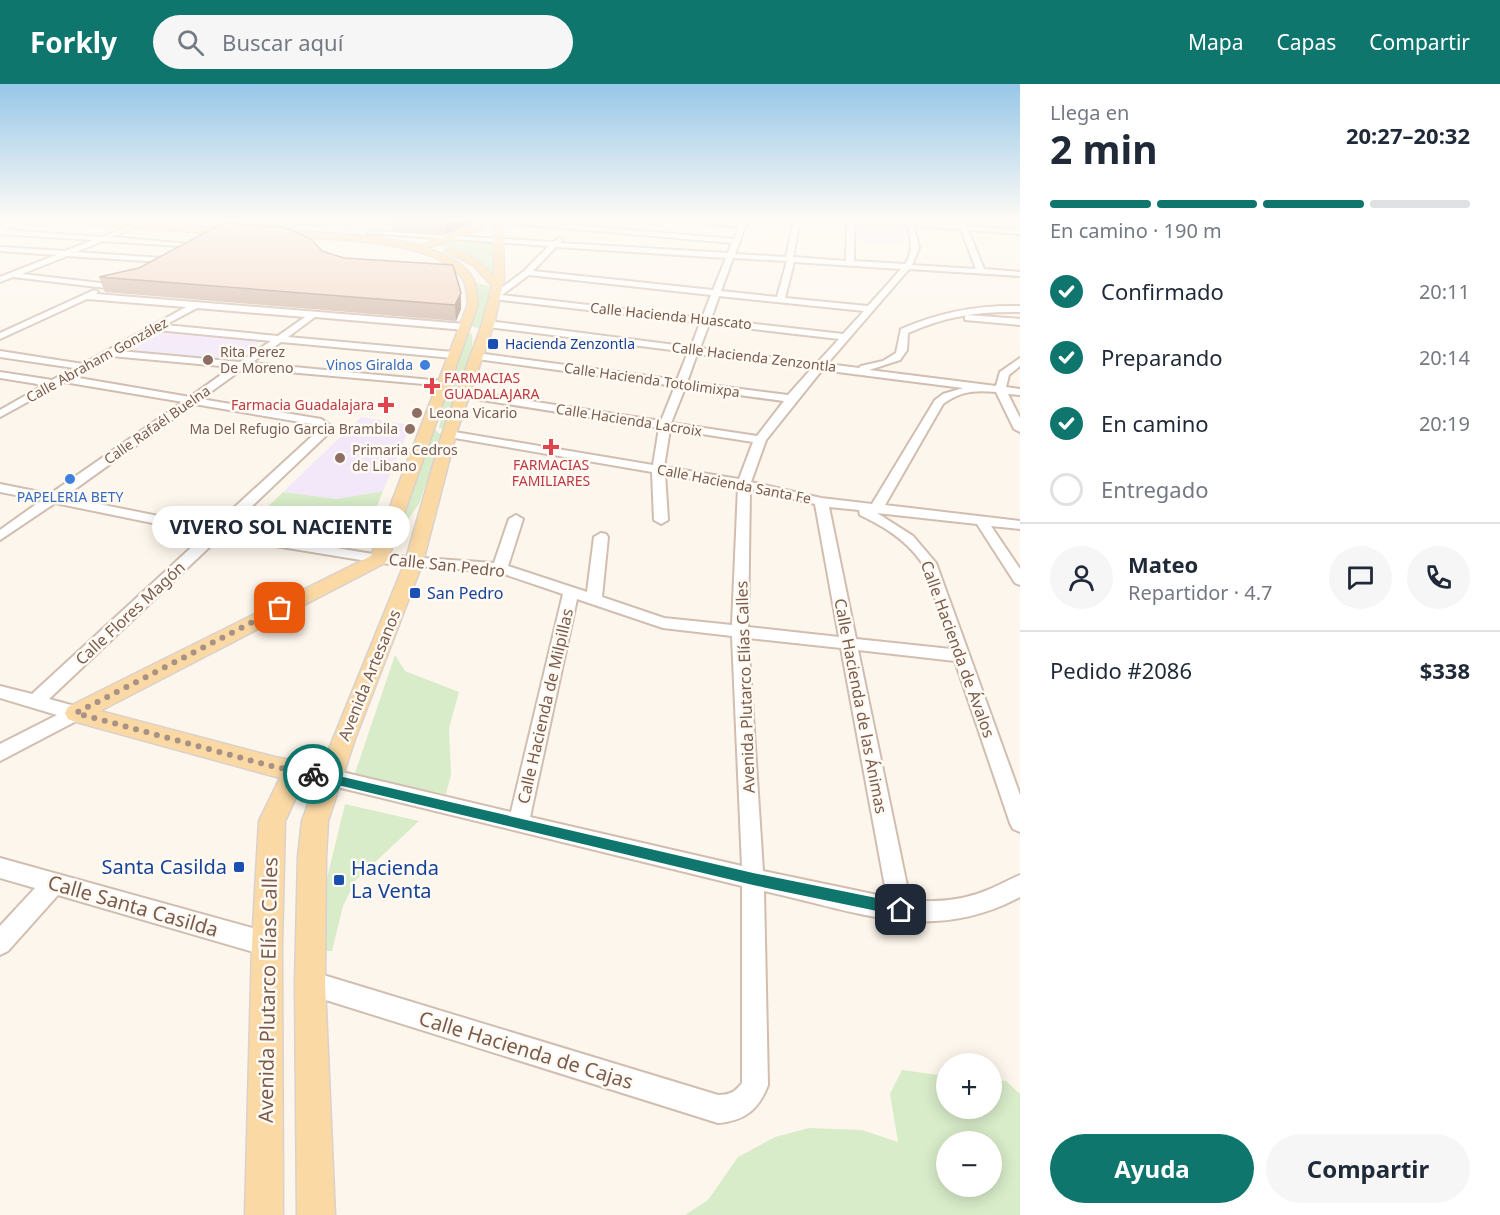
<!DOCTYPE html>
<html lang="es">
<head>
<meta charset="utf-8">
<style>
  :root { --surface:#fff; --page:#f6f6f7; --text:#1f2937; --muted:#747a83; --line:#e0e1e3; --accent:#0f766e }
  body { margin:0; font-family:"Noto Sans",sans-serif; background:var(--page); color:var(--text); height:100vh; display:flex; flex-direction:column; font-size:22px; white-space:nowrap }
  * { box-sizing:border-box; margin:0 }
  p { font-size:20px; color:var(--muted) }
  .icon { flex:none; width:33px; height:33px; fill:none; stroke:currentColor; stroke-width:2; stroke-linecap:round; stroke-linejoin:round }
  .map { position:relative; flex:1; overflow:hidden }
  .side { display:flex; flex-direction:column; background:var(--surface); width:480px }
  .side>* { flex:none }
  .fabs { position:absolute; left:936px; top:969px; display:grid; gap:12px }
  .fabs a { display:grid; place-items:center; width:66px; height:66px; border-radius:50%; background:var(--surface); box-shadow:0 3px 15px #0003; font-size:30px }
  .pin { position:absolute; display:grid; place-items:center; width:51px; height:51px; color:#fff; margin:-26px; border-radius:12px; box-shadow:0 3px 9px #0006 }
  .courier { position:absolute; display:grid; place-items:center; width:60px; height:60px; margin:-30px; border:4px solid #0f766e; border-radius:50%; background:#fff; color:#222; box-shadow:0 2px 8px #0007 }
  .bubble { position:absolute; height:42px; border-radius:21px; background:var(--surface); box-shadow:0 3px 15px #0003; font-size:20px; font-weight:700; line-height:42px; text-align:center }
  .headline em { font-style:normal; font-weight:700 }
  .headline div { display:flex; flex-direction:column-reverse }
  .headline { display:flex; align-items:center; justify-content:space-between; height:102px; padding:0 30px }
  h1 { font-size:39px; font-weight:700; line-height:45px }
  .bar { display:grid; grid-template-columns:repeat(4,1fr); gap:9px 6px; align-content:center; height:72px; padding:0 30px }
  .bar i { height:8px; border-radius:4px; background:var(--line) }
  .bar .selected { background:var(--accent) }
  .bar p { grid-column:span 4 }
  .line { display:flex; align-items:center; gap:15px; padding:0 30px; border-top:2px solid var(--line) }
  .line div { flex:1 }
  .round { display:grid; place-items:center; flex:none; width:63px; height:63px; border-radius:32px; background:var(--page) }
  ol { padding:0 30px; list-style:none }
  li { display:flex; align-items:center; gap:18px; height:66px }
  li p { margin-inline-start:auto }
  li .icon { padding:6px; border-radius:50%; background:var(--accent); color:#fff; stroke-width:4 }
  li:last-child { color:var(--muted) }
  li i { width:33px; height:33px; border:3px solid var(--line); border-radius:50% }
  .action { display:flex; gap:12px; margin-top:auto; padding:12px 30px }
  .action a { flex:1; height:69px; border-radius:36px; background:var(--accent); color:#fff; font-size:24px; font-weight:700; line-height:69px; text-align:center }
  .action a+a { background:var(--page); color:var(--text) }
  header { display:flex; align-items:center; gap:36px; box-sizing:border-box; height:84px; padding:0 30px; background:var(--accent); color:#fff }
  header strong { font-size:28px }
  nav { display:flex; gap:33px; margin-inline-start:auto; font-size:21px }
  .search { width:420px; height:54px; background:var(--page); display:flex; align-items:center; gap:15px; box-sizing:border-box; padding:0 21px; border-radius:33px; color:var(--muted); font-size:22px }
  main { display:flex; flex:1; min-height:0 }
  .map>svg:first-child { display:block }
</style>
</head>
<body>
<header>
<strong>Forkly</strong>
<div class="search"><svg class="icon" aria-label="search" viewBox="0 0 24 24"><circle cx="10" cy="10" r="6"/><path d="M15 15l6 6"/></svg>Buscar aquí</div>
<nav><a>Mapa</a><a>Capas</a><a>Compartir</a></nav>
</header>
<main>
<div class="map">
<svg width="1020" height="1131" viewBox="0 0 1020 1131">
  <rect width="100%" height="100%" fill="#fdf6ec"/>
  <path fill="#f3e8fa" d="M857,136l44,4 4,21 -47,-4z
    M163,248l99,9 -26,19 -104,-10z
    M361,333l50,8 -28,66 -46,8 -54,-7z"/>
  <path fill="#d8ecc9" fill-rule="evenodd" d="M313,135h62l-19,11 -58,-4z
    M259,143l114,8 52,9 -6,3 -24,-5 -162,-12z
    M455,156l41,2v34l-27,-19 -31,-12z
    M476,199l17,4 -13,44 -2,-3 -9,-2 9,-28z
    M468,249l4,1c4,21 -19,74 -26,96l-7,-2 6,-27 -2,-7z
    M434,342l3,6 6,3 -24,69 -28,39z
    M383,407l-19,47 -16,7 -102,-17 37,-36 54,7z
    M395,571l10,16 54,21 -10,36 2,47 -5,19 -92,-18z
    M345,720l74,17 -64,60 -12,25 -11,45h-9l1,-60z
    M902,986l44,6v32h46v-28l14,1 14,13v121h-335l23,-15 30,-43 37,-20 34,-9 53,2 36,12 -8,-48zM946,1058h46v44h-46z"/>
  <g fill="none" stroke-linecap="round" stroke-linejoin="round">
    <g stroke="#d1beb0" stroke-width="4">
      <path id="minor" d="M23,135h8l-27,11 98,7 45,-18h8l-43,18 88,8 -4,2 -93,-6 -27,11 86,6 4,2 -4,2 -95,-6 -45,18 87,10 1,2 -4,2 -93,-11 -13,5v-5l56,-22 -56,-4v-4l65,4 28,-11 -93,-6v-7z
        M196,135h8l-11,5 -3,-2z
        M248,135h7l-32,15 -5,-1z
        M300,135h7l-19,10 -5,-1z
        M500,135l234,20 5,-12 -78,-8 79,4 2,-4h6l-13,35 51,3 8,-38h6l-7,38 53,4 1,-42 60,2v-2h6l1,3 45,3 -2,-6h6l3,7 54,4v4l-52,-4 16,39 36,3v4l-111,-7 -82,95 32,4 2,-2 22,-5 13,-8 5,-24c39,-17 76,-24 119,-23v6c-40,-1 -75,4 -112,21l-1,17 -7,10 -31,10 127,16 4,-14 20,-14v8l-11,9 -3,12 14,2v6l-12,-1 12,24v14l-6,-3 -18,-37c-20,-2 -36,-1 -53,12l-58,101 135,16v8l-29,-3 29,43v16l-5,-2 -38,-59 -100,-11 36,23 23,27 84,232v37l-7,-3 -3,-6 -55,-162 -97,-11 52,250c27,3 55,0 80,-11 10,-4 20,-10 30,-14v22c-90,48 -164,14 -256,-6l4,194c-9,24 -23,36 -50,38l-408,-128 -9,-3 -3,-9 3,-9 9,-3 408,124c12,0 17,-3 24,-12v-197l-413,-101 -7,-2 -3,-6 3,-6 7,-2 182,43 52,-218 -65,-22 -119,-9 -159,-26 -171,162 33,9 3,5 -3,5 -82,43v-17l57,-29 -57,-17v-12l32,8 174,-160 -151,-31 -55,37v-10l42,-30 -42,-8v-8l50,10 133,-92 -119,-20 -64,35v-7l44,-25 -44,-7v-6l52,8 22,-12 -74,-11v-6l83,13 103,-57 -99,-8 -87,40v-6l94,-43 4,2 -2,2 369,30 4,3 -4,3 -150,-13 -27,20 165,15 5,3 -5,3 -172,-16 -30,21 191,18 4,1v4l-202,-18 -43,31 120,20 13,9 -107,102 152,25 115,8 15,-44 7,-4 7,4 -15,47 79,26 7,-55 7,-4 5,1 2,3 -6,60 62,21 68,7 6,-138 -73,-13 3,46 -7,4 -7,-4 -2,-48 -203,-35 -6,-3 6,-3 204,34 6,-37 -196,-31 -5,-3 5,-3 198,30 14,-35 -198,-27 -5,-3 5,-3 200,27 11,-28 -200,-25 -4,-3 4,-3 203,26 9,-24 -208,-24v-4l32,-24 25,-25 -181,-13 3,-2 182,11 6,-4 3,2 -2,3 168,10 4,-10 -234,-21zM854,137l54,4c2,14 6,27 -3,39l-51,-3zM914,142l47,3 15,40 -64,-4 7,-17zM556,163l170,11 -13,32 -180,-19zM733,174l54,3 -10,36 -56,-6zM794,178l107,7 -33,37 -83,-8zM529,191l182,20 -9,23 -200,-23zM719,212l145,15 -21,23 -132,-15zM197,224l108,9 -27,19 -113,-11zM709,240l130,15 -22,24 -117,-15zM157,246l114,11 -31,21 -120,-11zM697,270l115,14 -24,27 -101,-13zM111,272l121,11 -42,30 -117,-20zM822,286l141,18 -20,6 -8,6 -63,104 -51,-6 -70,-16 15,-42zM685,304l99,13 -27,35 -86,-13zM194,320l124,21 3,3 -108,99 -149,-30zM670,345l83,13 -14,37 -75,-12zM750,405l65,15 24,133 -91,-10zM829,423l30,3 1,5c23,11 45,24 60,45 11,17 23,67 31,89l-95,-10zM577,515l86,29 69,8 10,230 -212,-49zM748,554l93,10 46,249 -124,-26z
        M968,231l52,4v6l-55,-5v-4z
        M0,774l267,74 8,4 4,8 -4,8 -8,4 -209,-61 -50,56 -8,4v-29l35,-38 -35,-10z"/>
    </g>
    <g stroke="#dad1cd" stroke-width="3">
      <path id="major" d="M25,135h37l176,10 4,3 -4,3 -209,-14z
        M482,135h9l-12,11 -49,17 -7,-2 50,-19z
        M495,135h8l1,60 -10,45 -38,110 -33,128 -68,177 -27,82 -2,36 -1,126 10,232h-38l-2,-232 3,-126 4,-36 13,-36 -12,-3 -18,39 -3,123 1,271h-38l7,-271 7,-123 21,-43 -204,-56 -8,-3 -3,-6 3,-6 303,-151 97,-252c-1,-7 -1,-17 -4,-23 -23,-43 -143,-43 -186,-44l-4,-3 4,-3c44,2 176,3 196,50 3,7 3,16 4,23l-90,255 -3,4 -285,148 175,46 47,9 83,-204 37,-128 40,-110 10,-38 -18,-20 -29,-15c13,-8 40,16 49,25z"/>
    </g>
    <use href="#minor" fill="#fff" fill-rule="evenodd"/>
    <use href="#major" fill="#fbd9a5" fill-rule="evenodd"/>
  </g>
  <path fill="#d1b7a8" d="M392,135h84l-5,5 -25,10 -53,-3z
    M344,174l109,7 8,44 -5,12 -351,-29 -6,-15z"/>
  <path fill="#aa9588" d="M450,135h26l-5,5 -25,10 -1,-14z
    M461,209v16l-5,12 -1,-16z"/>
  <path fill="#f3d5c3" stroke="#aa9588" stroke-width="1.5" d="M410,135h40l-5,1z
    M223,139l61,4 27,12 11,12 22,7 109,7 8,28 -6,12 -356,-28 40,-9z"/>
  <linearGradient id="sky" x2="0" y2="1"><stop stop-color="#97c7e8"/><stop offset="0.46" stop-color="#fefbf6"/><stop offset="1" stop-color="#fefbf6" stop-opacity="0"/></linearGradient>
  <rect width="1020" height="293" fill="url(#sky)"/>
  <path fill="#0f766e" d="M313,686l440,103 148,30 5,2 2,5 -2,4 -5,2 -148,-31 -440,-106 -6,-5z"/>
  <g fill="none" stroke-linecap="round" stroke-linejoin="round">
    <path stroke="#a89285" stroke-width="6" stroke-dasharray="0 10.8" d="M280,524l-204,105 199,54 38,7"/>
  </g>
  <g fill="#1a4fb4" stroke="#fffaf3" stroke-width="2">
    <rect x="487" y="254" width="12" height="12" rx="3"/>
    <rect x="409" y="503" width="12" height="12" rx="3"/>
    <rect x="233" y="777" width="12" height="12" rx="3"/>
    <rect x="333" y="790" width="12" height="12" rx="3"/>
  </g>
  <g fill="#8d6e63" stroke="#fffaf3" stroke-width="2">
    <circle cx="208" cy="276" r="6"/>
    <circle cx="417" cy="329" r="6"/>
    <circle cx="410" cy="345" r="6"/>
    <circle cx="340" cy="374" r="6"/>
  </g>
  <g fill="#3f7fe0" stroke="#fffaf3" stroke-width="2">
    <circle cx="425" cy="281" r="6"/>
    <circle cx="70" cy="395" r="6"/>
  </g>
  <g fill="#e0444e" stroke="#fffaf3" stroke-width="2">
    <path d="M429 293h6v6h6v6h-6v6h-6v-6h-6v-6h6z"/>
    <path d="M383 312h6v6h6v6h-6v6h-6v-6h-6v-6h6z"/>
    <path d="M548 354h6v6h6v6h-6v6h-6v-6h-6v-6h6z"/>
  </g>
  <g text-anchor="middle" stroke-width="5" stroke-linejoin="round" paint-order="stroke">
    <g font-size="14" fill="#7a5c4d" stroke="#fffaf3">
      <text transform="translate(671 232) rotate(6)" y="5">Calle Hacienda Huascato</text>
      <text transform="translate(754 273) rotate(7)" y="5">Calle Hacienda Zenzontla</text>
      <text transform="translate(97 276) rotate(-29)" y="5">Calle Abraham González</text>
      <text transform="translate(652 296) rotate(8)" y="5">Calle Hacienda Totolimixpa</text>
      <text transform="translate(629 336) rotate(9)" y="5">Calle Hacienda Lacroix</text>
      <text transform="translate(157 341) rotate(-35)" y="5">Calle Rafaél Buelna</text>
      <text transform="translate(734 400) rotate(11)" y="5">Calle Hacienda Santa Fe</text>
    </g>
    <g font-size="14" fill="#164399" stroke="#fffaf3" text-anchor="start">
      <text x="505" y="265">Hacienda Zenzontla</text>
    </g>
    <g font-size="14" fill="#785e54" stroke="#fffaf3" text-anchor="start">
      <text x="220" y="273">Rita Perez<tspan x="220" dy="16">De Moreno</tspan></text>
      <text x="429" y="334">Leona Vicario</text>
      <text x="398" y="350" text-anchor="end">Ma Del Refugio Garcia Brambila</text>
      <text x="352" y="371">Primaria Cedros<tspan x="352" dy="16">de Libano</tspan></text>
    </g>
    <g font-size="14" fill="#366cbe" stroke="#fffaf3" text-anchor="end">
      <text x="413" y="286">Vinos Giralda</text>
      <text x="70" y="418" text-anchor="middle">PAPELERIA BETY</text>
    </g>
    <g font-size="14" fill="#be3a42" stroke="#fffaf3" text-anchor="start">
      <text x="444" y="299">FARMACIAS<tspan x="444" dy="16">GUADALAJARA</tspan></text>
      <text x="374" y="326" text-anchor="end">Farmacia Guadalajara</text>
      <text x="551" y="386" text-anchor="middle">FARMACIAS<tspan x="551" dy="16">FAMILIARES</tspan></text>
    </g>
    <g font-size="16" fill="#7a5c4d" stroke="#fffaf3">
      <text transform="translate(447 481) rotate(6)" y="6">Calle San Pedro</text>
      <text transform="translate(130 529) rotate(-43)" y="6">Calle Flores Magón</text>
      <text transform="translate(958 565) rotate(70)" y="6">Calle Hacienda de Ávalos</text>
      <text transform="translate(369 591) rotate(-68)" y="6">Avenida Artesanos</text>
      <text transform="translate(745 603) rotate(-92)" y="6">Avenida Plutarco Elías Calles</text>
      <text transform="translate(545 622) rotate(-77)" y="6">Calle Hacienda de Milpillas</text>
      <text transform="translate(861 622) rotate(79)" y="6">Calle Hacienda de las Ánimas</text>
    </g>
    <g font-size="16" fill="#164399" stroke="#fffaf3" text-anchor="start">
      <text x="427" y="515">San Pedro</text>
    </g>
    <g font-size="20" fill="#164399" stroke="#fffaf3" text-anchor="end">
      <text x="227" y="790">Santa Casilda</text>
      <text x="351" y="791" text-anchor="start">Hacienda<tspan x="351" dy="23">La Venta</tspan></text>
    </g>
    <g font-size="20" fill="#7a5c4d" stroke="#fffaf3">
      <text transform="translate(133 822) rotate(16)" y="7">Calle Santa Casilda</text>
      <text transform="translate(268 906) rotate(-89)" y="7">Avenida Plutarco Elías Calles</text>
      <text transform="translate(526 966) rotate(17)" y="7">Calle Hacienda de Cajas</text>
    </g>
  </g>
</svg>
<div class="fabs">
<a>+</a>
<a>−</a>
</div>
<div class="pin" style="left:280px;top:524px;background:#ea580c"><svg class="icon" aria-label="bag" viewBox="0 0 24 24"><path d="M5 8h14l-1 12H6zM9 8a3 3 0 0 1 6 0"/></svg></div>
<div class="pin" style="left:901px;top:826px;background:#1f2937"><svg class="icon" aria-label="home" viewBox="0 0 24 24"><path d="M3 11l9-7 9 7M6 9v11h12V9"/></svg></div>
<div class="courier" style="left:313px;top:690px"><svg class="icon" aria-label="bike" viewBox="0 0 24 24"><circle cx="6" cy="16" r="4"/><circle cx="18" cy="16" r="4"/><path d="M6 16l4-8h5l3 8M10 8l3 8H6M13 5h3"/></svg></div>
<div class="bubble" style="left:152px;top:422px;width:258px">VIVERO SOL NACIENTE</div>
</div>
<section class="side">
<div class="headline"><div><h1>2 min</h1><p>Llega en</p></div><em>20:27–20:32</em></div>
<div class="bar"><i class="selected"></i><i class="selected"></i><i class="selected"></i><i></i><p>En camino · 190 m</p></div>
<ol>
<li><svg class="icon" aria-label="check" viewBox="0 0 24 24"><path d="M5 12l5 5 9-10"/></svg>Confirmado<p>20:11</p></li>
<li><svg class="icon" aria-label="check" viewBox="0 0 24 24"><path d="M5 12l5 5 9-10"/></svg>Preparando<p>20:14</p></li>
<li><svg class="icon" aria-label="check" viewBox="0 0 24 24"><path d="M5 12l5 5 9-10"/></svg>En camino<p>20:19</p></li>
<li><i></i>Entregado</li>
</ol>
<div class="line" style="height:108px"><a class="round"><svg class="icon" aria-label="person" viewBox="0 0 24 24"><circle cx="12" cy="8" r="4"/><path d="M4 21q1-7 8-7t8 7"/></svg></a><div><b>Mateo</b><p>Repartidor · 4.7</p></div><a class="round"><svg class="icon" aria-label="chat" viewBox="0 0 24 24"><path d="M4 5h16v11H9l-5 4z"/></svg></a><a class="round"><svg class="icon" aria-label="phone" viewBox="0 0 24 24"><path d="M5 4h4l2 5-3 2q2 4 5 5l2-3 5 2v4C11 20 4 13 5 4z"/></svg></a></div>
<div class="line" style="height:78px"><div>Pedido #2086</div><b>$338</b></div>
<div class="action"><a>Ayuda</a><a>Compartir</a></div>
</section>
</main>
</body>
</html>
